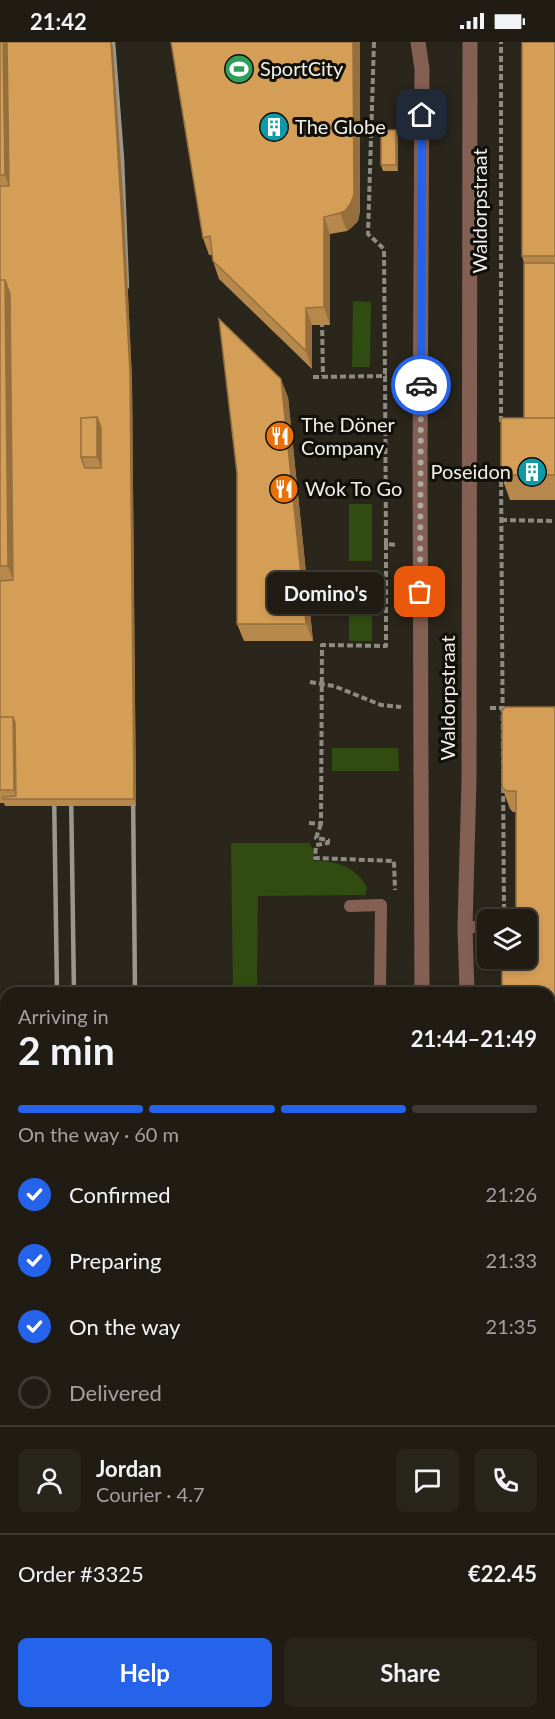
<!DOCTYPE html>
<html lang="en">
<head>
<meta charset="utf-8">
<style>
  :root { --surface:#201c14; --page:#28251d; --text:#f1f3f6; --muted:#a2a1a0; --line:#3d3a34; --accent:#2563eb }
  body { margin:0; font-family:Lato,sans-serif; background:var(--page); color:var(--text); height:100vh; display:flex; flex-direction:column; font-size:22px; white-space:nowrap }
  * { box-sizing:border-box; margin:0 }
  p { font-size:20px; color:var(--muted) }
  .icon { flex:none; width:33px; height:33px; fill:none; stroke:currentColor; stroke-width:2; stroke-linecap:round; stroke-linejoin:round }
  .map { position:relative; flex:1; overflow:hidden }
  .side { position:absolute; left:0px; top:945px; width:555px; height:732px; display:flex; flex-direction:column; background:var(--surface); border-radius:18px 18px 0 0; box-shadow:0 3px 9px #0003,0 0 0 2px var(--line) }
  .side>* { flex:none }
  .tools { position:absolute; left:477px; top:867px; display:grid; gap:12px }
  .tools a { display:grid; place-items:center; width:60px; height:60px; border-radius:9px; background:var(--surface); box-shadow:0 3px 9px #0003,0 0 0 2px var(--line); font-size:30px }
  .pin { position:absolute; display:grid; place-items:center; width:51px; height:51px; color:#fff; margin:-26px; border-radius:12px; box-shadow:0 3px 9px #0006 }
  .courier { position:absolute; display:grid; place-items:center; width:60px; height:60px; margin:-30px; border:4px solid #2563eb; border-radius:50%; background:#fff; color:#222; box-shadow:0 2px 8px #0007 }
  .bubble { position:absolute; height:42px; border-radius:9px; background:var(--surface); box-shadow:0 3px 9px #0003,0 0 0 2px var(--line); font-size:20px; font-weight:700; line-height:42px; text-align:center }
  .overview em { font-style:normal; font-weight:700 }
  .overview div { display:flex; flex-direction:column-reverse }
  .overview { display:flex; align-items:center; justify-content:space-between; height:102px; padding:0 18px }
  h1 { font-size:39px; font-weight:700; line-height:45px }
  .bar { display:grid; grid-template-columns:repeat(4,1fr); gap:9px 6px; align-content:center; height:72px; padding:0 18px }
  .bar i { height:8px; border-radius:4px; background:var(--line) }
  .bar .selected { background:var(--accent) }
  .bar p { grid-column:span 4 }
  .line { display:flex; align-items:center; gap:15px; padding:0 18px; border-top:2px solid var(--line) }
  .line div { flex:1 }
  .round { display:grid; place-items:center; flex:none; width:63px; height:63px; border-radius:9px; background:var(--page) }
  ol { padding:0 18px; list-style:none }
  li { display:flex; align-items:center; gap:18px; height:66px }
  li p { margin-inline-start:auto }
  li .icon { padding:6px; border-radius:50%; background:var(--accent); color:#fff; stroke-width:4 }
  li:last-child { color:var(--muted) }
  li i { width:33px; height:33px; border:3px solid var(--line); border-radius:50% }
  .button { display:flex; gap:12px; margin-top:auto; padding:12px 18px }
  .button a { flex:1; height:69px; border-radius:9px; background:var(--accent); color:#fff; font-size:24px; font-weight:700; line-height:69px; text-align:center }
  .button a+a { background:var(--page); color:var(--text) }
  .status { display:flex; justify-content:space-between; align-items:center; height:42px; padding:0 30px; background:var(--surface); direction:ltr }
  .status svg { height:16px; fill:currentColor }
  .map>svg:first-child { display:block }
</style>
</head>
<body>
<div class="status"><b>21:42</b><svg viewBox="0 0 49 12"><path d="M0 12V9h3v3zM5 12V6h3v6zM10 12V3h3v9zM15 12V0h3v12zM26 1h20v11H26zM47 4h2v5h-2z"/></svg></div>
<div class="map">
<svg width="555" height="1677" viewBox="0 0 555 1677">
  <rect width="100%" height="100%" fill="#2a261b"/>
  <path fill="#304c11" d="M353,259l18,1 -1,65h-18z
    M349,462h23v57h-23z
    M349,539h23v60h-23z
    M332,706h66l1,23h-67z
    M231,801h78l4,6 1,12c22,-1 42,6 53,26l-2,8 -107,1 -1,97h-24z
    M270,1671h92v6h-92z"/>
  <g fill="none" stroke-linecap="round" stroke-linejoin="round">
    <path stroke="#8e8b82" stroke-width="4" stroke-dasharray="6 3" stroke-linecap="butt" d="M374,0l-6,192 16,15 1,127
      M322,279l1,55
      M313,335l72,-1 1,168 12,1
      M501,380v-380
      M501,430l3,442
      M501,478l54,1
      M310,640l24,4 47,19 20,2
      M490,666h19
      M309,781l12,1 1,-179 64,1v-102
      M321,782l-5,14 12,2v3l-12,2 -1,13 79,3 1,29
      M504,929v-13
      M549,1335h6
      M549,1462h6
      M394,1671l2,6
      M508,1671v6"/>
    <path stroke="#835f54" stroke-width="12" d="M350,864l31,-1 -1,88
      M465,885h23
      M253,1677v-6"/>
    <path stroke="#835f54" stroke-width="15" d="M467,951l-2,-66 4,-147 1,-738"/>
    <path stroke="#835f54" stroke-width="15" d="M418,0l4,27 -2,389
      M421,729l1,222
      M549,1367l5,-6
      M549,1423l6,6
      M447,1671v6
      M476,1671v6"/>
    <path stroke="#9a978e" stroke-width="1.5" d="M553,1391h2
      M554,1406h1"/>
    <path stroke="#9a978e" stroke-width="4.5" d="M113,0l9,117 5,128
      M133,746l2,205
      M54,747l3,204
      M71,747l3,204
      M0,1387l6,50
      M0,1604l6,32
      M13,1671l1,6
      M34,1671l1,6
      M66,1671v6
      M100,1671l1,6
      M144,1671v6"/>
    <path stroke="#835f54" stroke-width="15" d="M420,416l1,313"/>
  </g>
  <path fill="#b7884b" d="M0,0l113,7 11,161 8,170 4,426h-131l-1,-3h-4z
    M171,0h189v169l-2,10 -7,7 -4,3 -17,3v91h-18v44l-93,-90 -6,-18 -1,-6h-3l-6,-17z
    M555,0v458h-45l-9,-25 23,-57v-155l-2,-7z
    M398,95v34h-15l-2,-6z
    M288,355l25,244h-69l-7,-17z
    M555,665v615h-6v-329l-33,-27v-154h-3l-3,-3 -8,-22z"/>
  <path fill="#956f3d" d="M3,0h6l2,151 -6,-18z
    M111,0h1l1,7 11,161 8,170 4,426 -2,-7z
    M353,0h7v169l-2,10 -7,7 -4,3 -7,-18z
    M396,88l2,7v34l-2,-6z
    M324,175l6,17v91l-6,-18z
    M5,238l7,21 4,286 -8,-21z
    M306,266l6,17v44l-6,-18z
    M281,337l7,18 25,244 -7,-17z
    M97,375l6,18 1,39 -7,-17z
    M13,675l5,13 -1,69 -3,-9z"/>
  <path fill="#d59e57" stroke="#956f3d" stroke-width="1.5" fill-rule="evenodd" d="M0,0h3l2,133h-5z
    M7,0h104l10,162 9,169 4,426h-131v-2l13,-1 -1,-73 -2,-6h-13v-136l13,-1 -3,-286 -5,-14h-5v-94h9zM97,375l4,11v40h-16l-4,-11v-39z
    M171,0h182l1,152 -3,9 -6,8 -5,2 -16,4v90l-18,1v43l-93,-90 -3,-25 -7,2z
    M522,0h33v214h-33z
    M381,88h15v35h-15z
    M524,221h31v155h-31z
    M0,238h5l3,286h-8z
    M219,277l62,60 25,245h-69v-151z
    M97,375v40h-16v-39z
    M501,376h54v57h-54z
    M505,665h50v594h-6v-308h-47v-23l4,-4h10v-8h10v-38h-10v-129h-10l-4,-4v-76z
    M0,675h13l1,73h-14z
    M549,1531h6v146h-32v-6h26z"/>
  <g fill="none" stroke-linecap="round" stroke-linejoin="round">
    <path stroke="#aba9a0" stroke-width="6" stroke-dasharray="0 10.8" d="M420,550l1,-207"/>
    <path stroke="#2563eb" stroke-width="8" d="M421,343l1,-270"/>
  </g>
  <defs>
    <g id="stadium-disc" transform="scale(1.5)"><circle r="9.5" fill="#2e9e5b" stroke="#110f0a"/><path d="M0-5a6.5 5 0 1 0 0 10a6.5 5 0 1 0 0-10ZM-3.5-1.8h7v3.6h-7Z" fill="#fff"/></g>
    <g id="building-disc" transform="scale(1.5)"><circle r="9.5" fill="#0f9aa8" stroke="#110f0a"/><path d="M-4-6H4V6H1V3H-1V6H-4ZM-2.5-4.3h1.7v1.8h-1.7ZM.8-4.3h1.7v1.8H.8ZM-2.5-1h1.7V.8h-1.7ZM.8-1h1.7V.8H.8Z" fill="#fff"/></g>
    <g id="restaurant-disc" transform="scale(1.5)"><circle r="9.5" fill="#e8710a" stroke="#110f0a"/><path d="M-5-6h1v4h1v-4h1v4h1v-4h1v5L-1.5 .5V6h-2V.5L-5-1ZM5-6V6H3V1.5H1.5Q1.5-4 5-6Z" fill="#fff"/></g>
  </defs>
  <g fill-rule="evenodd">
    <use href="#stadium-disc" x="239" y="27"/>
    <use href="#building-disc" x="274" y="85"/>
    <use href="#restaurant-disc" x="280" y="394"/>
    <use href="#building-disc" x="532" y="430"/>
    <use href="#restaurant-disc" x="284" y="447"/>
  </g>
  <g text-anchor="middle" stroke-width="6" stroke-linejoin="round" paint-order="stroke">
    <g font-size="20" fill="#f1efe7" stroke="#110f0a" text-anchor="start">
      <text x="260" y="34">SportCity</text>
      <text x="295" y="92">The Globe</text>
      <text x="301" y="390">The Döner<tspan x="301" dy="23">Company</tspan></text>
      <text x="511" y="437" text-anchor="end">Poseidon</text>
      <text x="305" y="454">Wok To Go</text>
    </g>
    <g font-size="20" fill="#f1efe7" stroke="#110f0a">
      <text transform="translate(480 169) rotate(-90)" y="7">Waldorpstraat</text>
      <text transform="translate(448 656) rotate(-90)" y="7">Waldorpstraat</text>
    </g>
  </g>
</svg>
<div class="tools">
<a><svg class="icon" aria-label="layers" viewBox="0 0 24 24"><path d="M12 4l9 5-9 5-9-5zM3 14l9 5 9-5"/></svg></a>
</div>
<div class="pin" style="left:420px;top:550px;background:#ea580c"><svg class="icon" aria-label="bag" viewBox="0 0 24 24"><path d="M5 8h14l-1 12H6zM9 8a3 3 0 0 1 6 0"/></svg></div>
<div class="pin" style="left:422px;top:73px;background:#1f2937"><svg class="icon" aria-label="home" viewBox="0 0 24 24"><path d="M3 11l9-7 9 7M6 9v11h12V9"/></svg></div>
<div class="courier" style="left:421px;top:343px"><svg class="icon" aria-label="car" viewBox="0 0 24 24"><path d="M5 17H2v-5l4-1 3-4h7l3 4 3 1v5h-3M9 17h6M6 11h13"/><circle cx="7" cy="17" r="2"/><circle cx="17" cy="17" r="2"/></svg></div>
<div class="bubble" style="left:267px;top:530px;width:117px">Domino's</div>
<section class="side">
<div class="overview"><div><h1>2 min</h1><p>Arriving in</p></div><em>21:44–21:49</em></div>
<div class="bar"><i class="selected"></i><i class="selected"></i><i class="selected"></i><i></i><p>On the way · 60 m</p></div>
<ol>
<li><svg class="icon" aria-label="check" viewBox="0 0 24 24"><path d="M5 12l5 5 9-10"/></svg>Confirmed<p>21:26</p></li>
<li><svg class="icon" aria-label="check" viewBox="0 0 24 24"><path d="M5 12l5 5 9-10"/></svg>Preparing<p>21:33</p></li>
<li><svg class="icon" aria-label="check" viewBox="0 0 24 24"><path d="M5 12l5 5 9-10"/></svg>On the way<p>21:35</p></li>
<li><i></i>Delivered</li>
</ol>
<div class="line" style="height:108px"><a class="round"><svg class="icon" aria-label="person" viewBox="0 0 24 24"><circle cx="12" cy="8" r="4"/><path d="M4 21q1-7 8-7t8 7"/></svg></a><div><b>Jordan</b><p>Courier · 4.7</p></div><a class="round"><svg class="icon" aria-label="chat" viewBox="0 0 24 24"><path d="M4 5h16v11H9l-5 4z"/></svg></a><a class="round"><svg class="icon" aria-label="phone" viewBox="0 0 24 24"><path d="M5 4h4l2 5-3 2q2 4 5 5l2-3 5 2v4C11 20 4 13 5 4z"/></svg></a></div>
<div class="line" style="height:78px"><div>Order #3325</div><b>€22.45</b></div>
<div class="button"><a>Help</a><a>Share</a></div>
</section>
</div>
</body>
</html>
